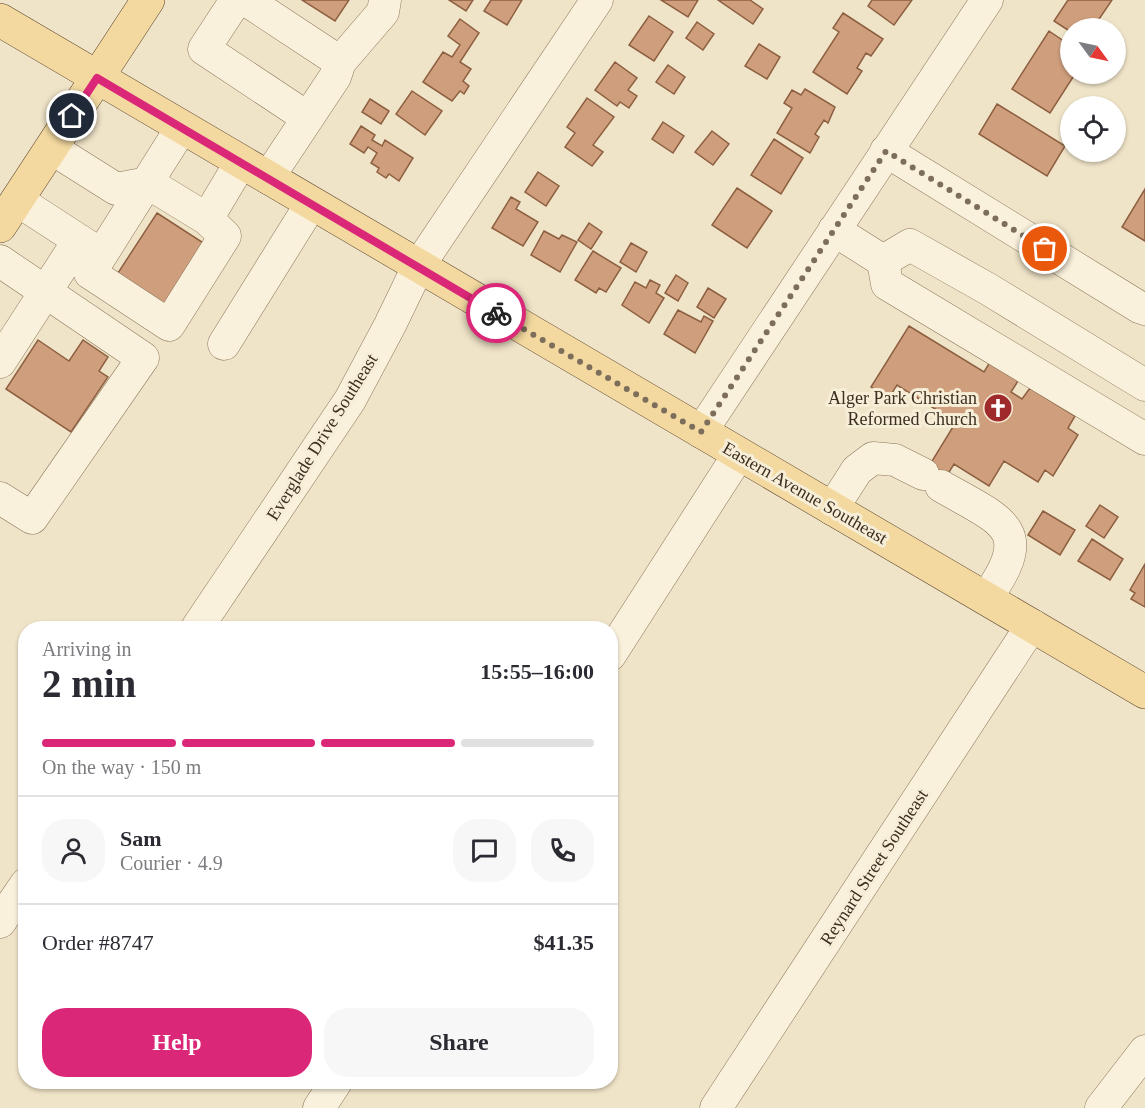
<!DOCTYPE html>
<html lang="en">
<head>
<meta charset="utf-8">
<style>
  :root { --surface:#fff; --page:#f7f7f7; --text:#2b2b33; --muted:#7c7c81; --line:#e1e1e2; --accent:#db2777 }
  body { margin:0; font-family:Georgia,serif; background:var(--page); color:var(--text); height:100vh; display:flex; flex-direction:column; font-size:22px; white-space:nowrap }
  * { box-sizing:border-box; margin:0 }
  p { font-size:20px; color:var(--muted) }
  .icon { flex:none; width:33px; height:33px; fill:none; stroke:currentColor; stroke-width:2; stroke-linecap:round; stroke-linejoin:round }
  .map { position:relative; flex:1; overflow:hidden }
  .sheet { position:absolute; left:18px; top:621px; width:600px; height:468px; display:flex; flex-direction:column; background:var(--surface); border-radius:24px; box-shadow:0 2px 4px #0004 }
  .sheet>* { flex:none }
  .needle { width:39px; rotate:123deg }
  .controls { position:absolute; left:1060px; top:18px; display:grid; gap:12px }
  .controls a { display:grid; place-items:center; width:66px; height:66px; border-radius:50%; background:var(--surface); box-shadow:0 2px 4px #0004; font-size:30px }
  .pin { position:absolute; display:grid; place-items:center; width:51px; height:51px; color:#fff; margin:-26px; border:3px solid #fff; border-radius:50%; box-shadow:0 2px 6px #0007 }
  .courier { position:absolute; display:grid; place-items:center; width:60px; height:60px; margin:-30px; border:4px solid #db2777; border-radius:50%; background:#fff; color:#222; box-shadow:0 2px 8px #0007 }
  .head em { font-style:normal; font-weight:800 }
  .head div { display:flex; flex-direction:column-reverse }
  .head { display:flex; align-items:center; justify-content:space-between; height:102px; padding:0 24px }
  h1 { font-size:39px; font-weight:800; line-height:45px }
  .bar { display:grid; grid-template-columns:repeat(4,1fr); gap:9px 6px; align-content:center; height:72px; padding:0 24px }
  .bar i { height:8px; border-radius:4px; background:var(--line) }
  .bar .on { background:var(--accent) }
  .bar p { grid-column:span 4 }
  .line { display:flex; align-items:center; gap:15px; padding:0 24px; border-top:2px solid var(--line) }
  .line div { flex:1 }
  .round { display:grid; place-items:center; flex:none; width:63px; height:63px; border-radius:24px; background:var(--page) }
  .button { display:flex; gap:12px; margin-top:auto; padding:12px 24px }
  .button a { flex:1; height:69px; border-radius:24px; background:var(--accent); color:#fff; font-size:24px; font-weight:800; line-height:69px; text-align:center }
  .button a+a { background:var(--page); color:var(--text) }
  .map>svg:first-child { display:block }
</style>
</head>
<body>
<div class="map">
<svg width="1145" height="1108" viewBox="0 0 1145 1108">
  <rect width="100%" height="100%" fill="#f0e4c8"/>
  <path fill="#cf9f7d" stroke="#8d5f41" stroke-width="1.5" d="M302,0h47l-14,21z
    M449,0h24l-7,11z
    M491,0h31l-15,25 -23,-14z
    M661,0h37l-10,17z
    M718,0h32l13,9 -10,15z
    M872,0h40l-18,25 -26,-19z
    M1068,0h44l-19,28h-22v4l-17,-11z
    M843,13l40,26 -12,17 -5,-3 -9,15 5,3 -15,23 -34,-22 26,-40 -6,-4z
    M649,16l24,16 -19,29 -25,-16z
    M460,19l19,14 -19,29 11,7 -8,12 6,5 -5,8 -4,-3 -8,10 -29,-19 20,-30 9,5 8,-12 -12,-9z
    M697,22l17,12 -11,16 -17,-12z
    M1049,31l22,15v28h4l-25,39 -38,-24z
    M759,44l21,13 -13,22 -22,-13z
    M615,62l22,16 -9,12 9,6 -8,12 -9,-6 -3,4 -22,-16z
    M668,65l17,12 -11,17 -18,-12z
    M805,89l30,18 -7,16 -4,-3 -9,14 4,3 -9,16 -33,-20 15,-25 -8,-5 8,-13 9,5z
    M412,91l30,20 -17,24 -29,-21z
    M587,98l27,19 -21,28 10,7 -11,14 -27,-19 10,-14 -8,-6z
    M370,99l19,12 -8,13 -19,-12z
    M997,104l68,42 -18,30 -68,-42z
    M663,122l21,14 -11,17 -21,-14z
    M361,126l14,9 -3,5 10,6 3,-6 28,18 -14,23 -10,-7 -3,4 -9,-6 2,-4 -8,-5 6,-10 -9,-6 -4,6 -14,-9z
    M712,131l17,13 -16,21 -18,-13z
    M774,139l29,19 -22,36 -30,-19z
    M538,172l21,14 -13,20 -21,-14z
    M737,188l35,23 -25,37 -35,-23z
    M1145,189v52l-23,-14z
    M511,197l9,5 -4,7 22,13 -15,24 -31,-18z
    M157,213l48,31 -41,63 -48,-31z
    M589,223l13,9 -11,17 -13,-9z
    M544,231l15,8 3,-4 15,7 -17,30 -29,-17z
    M631,243l16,9 -11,20 -16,-10z
    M593,251l28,17 -15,24 -7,-4 -3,5 -21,-13z
    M676,275l12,8 -10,18 -13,-8z
    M650,280l10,5 -4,8 8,5 -15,25 -27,-18 13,-23 11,6z
    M708,288l18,11 -12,19 -17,-11z
    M678,310l23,12 3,-6 9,5 -18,32 -31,-19z
    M909,326l75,46 12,-20 29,18 -14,22 11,7 8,-11 45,28 -7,12 10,7 -25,41 -8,-6 -7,12 -34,-21 -15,25 -35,-22 -19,31 -17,-11 38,-62 -59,-37 -8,13 -18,-11z
    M38,340l31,21 14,-21 25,17 -9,14 9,6 -37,55 -65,-43z
    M1100,505l18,12 -14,21 -18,-12z
    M1043,511l32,19 -15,25 -32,-20z
    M1092,539l31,20 -13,21 -32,-19z
    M1145,564v43l-14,-8 4,-6 -5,-3z"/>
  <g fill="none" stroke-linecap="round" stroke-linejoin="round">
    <g stroke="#8d765c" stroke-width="33">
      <path id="minor" d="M236,0l-32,49 104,69
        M246,0l94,62 -5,15 -67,101
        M340,62l43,-50 2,-12
        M182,127l-92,146 79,52 56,-89 -18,-17
        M51,148l65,41 32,-6 59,36 34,-57
        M886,151l253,156 6,2
        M17,200l80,52
        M834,230l49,31 4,23 258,155
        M0,261l143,97 -111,160 -32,-20
        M883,261l27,-16 78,44 157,96
        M224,344l87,-140
        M0,362l79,-122
        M701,432l286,-432
        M941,486c60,35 96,42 45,112
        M832,509l25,-39 16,-12 22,2 28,14
        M197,628l153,-228 40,-75 28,-58 179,-267
        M610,655l129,-201
        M0,922l26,-38
        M319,1108l17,-26
        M716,1108l316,-483
        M1101,1108l44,-57"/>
    </g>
    <g stroke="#5b4430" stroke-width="34">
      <path id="major" d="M0,20l1145,672
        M0,226l148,-226"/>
    </g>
    <use href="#minor" stroke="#faf1dc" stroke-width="32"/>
    <use href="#major" stroke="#f3d9a0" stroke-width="33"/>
  </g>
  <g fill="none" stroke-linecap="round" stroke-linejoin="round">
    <path stroke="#7c6e5b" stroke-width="6" stroke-dasharray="0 10.8" d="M496,313l205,119 185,-281 159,98"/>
    <path stroke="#db2777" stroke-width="8" d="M72,116l25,-38 399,235"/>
  </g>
  <defs>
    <g id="church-disc" transform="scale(1.5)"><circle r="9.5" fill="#9e2a2b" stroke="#f7eed8"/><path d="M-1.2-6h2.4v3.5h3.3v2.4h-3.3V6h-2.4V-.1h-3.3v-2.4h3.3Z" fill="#fff"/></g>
  </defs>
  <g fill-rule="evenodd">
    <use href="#church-disc" x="998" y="408"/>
  </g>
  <g text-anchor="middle" stroke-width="6" stroke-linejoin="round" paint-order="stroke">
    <g font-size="18" fill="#3d2e20" stroke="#f7eed8" text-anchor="end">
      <text x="977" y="404">Alger Park Christian<tspan x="977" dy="21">Reformed Church</tspan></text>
    </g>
    <g font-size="18" fill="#3d2e20" stroke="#f7eed8">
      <text transform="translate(322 437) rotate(-58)" y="6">Everglade Drive Southeast</text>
      <text transform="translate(805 493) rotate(30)" y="6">Eastern Avenue Southeast</text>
      <text transform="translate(874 867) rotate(-57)" y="6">Reynard Street Southeast</text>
    </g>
  </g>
</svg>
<div class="controls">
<a><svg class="needle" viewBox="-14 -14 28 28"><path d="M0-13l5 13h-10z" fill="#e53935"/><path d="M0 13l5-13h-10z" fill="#7c7c81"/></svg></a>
<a><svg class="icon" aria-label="locate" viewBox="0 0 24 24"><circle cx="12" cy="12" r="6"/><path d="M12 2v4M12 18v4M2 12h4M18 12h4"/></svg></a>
</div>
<div class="pin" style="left:1045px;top:249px;background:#ea580c"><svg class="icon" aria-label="bag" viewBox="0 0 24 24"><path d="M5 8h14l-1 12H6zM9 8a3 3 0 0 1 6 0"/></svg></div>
<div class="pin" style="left:72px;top:116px;background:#1f2937"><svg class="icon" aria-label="home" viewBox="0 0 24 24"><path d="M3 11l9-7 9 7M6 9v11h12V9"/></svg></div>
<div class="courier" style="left:496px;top:313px"><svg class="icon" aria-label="bike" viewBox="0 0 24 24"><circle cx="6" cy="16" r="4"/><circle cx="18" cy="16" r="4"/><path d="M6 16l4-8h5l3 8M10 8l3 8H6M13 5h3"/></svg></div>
<section class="sheet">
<div class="head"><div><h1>2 min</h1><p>Arriving in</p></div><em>15:55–16:00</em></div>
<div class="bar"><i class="on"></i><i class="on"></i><i class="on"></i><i></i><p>On the way · 150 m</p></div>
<div class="line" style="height:108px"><a class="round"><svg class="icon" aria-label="person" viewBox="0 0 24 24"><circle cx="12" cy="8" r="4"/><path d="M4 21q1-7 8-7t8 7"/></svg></a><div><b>Sam</b><p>Courier · 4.9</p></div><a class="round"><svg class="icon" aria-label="chat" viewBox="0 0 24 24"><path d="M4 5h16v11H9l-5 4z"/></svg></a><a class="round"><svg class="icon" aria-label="phone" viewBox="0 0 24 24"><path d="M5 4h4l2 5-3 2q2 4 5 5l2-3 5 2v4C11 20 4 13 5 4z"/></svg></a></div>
<div class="line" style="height:78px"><div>Order #8747</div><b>$41.35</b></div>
<div class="button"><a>Help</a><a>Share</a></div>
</section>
</div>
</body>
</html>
